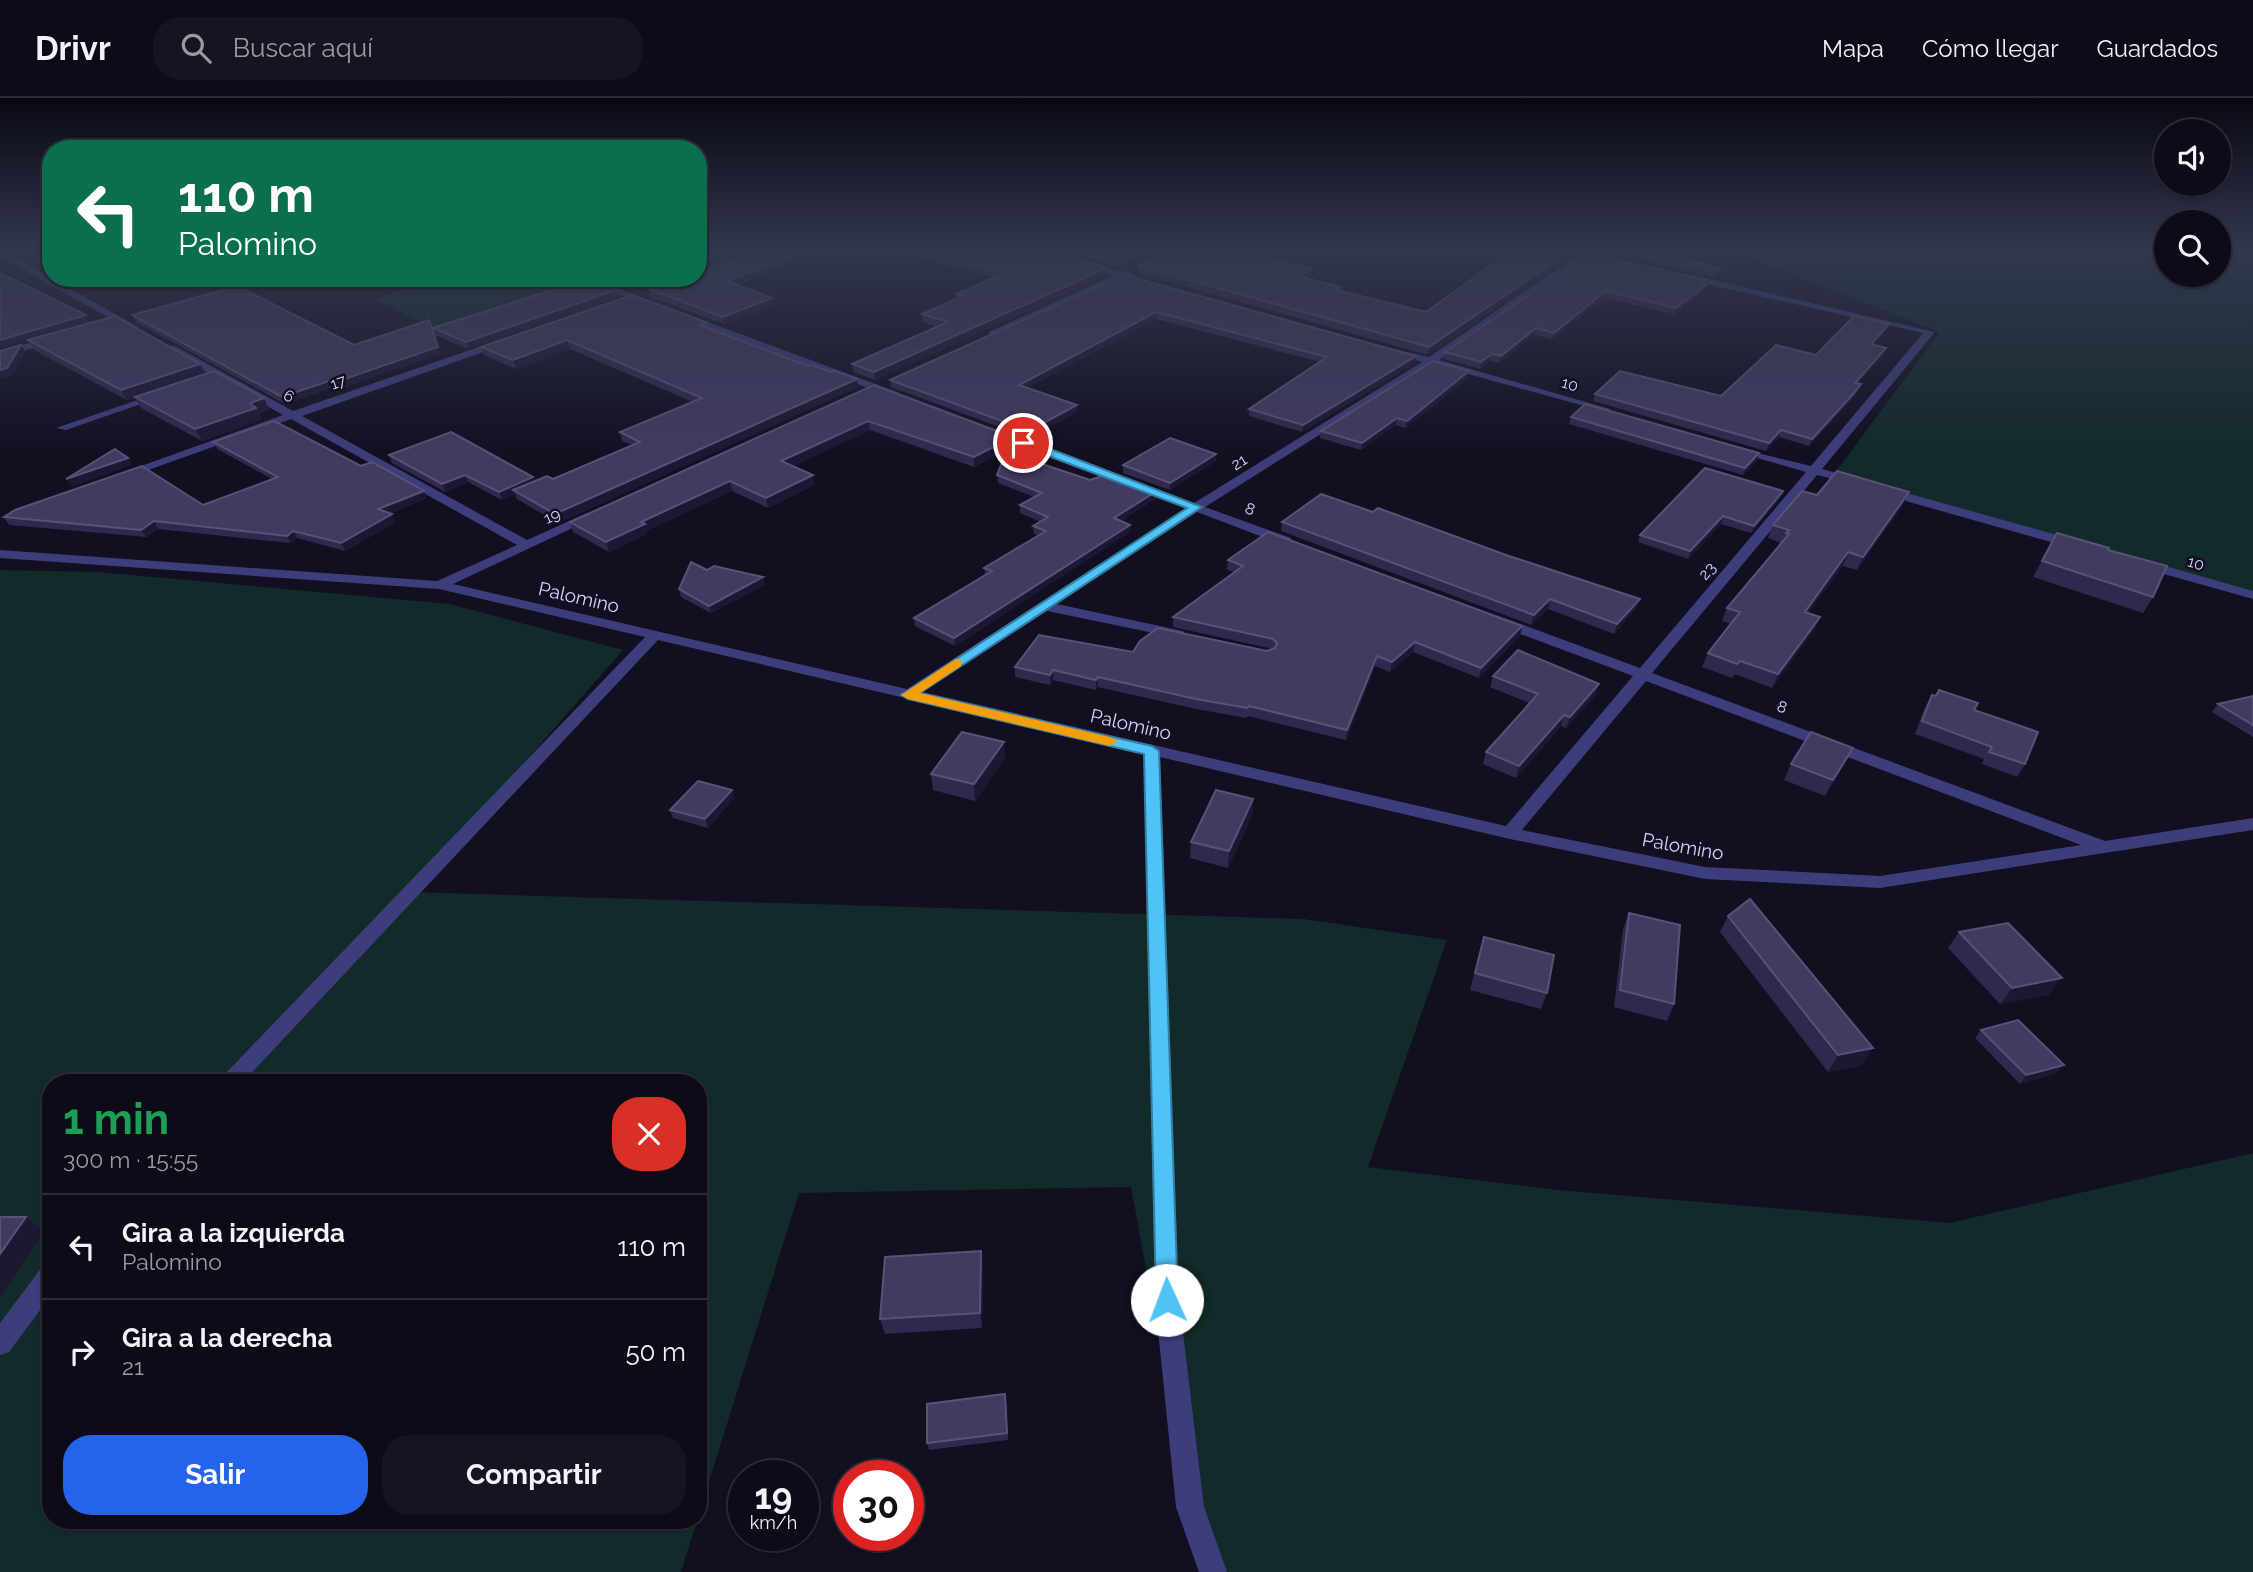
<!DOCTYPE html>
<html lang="es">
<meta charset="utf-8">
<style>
:root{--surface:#0d0b18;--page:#161421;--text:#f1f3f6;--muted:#9a9ba2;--line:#2d2b37;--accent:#2563eb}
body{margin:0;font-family:Raleway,sans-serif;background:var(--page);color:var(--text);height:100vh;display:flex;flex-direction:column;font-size:26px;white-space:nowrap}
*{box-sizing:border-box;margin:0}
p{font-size:23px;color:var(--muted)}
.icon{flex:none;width:38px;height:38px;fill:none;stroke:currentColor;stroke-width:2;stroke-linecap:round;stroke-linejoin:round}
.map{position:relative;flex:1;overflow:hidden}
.panel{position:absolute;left:42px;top:976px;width:665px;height:455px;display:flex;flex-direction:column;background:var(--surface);border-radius:28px;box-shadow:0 2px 5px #0004,0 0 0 2px var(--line)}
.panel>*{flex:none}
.hud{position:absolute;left:42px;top:42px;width:665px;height:147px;border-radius:28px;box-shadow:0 2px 5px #0004,0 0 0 2px var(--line);background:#0b6e4f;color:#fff;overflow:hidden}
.tools{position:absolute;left:2154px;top:21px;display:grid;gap:14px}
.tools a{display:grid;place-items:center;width:77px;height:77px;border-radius:50%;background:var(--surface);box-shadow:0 2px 5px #0004,0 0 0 2px var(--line);font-size:35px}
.speed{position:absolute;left:728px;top:1362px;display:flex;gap:14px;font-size:35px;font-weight:700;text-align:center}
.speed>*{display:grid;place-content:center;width:91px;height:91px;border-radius:50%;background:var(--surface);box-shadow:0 2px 5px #0004,0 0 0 2px var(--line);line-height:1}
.speed small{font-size:18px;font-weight:400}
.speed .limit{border:10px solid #d22;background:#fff;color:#111}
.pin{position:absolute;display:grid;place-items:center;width:60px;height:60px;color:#fff;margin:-30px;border:4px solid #fff;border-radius:50%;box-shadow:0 2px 7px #0007}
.me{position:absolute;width:77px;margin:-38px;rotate:358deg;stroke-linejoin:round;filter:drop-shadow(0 0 5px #0008)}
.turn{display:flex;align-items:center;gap:24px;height:147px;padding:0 21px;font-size:32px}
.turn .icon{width:91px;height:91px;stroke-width:2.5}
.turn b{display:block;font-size:49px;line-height:60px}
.round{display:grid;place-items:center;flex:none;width:74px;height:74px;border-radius:28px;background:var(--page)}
.summary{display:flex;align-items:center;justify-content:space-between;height:119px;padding:0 21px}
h1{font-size:42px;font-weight:700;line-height:52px;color:#1e9e55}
.primary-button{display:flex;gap:14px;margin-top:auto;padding:14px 21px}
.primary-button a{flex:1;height:80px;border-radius:28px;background:var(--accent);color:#fff;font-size:28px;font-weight:700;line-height:80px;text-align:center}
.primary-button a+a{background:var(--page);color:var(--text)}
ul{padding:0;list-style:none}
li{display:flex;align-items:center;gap:21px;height:105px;padding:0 21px;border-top:2px solid var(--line)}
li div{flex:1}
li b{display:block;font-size:26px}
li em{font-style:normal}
header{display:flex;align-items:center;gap:42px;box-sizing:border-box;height:98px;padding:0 35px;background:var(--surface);border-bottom:2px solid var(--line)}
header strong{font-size:33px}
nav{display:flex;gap:38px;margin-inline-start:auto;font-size:24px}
.search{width:490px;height:63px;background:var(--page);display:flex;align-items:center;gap:18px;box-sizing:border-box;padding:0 24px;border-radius:28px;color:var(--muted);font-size:26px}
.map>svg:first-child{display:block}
.green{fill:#122a29}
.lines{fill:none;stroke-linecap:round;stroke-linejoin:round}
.minor{fill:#3e3d7c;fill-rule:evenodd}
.wall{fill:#30294d}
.shaded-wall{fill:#1c1733}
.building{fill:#413b60;stroke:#595278;stroke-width:2}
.route{fill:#4fc3f7;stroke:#337fa1;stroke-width:2}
.slow{fill:#f59e0b}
.labels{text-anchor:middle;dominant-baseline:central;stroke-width:5;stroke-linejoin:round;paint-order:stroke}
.far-street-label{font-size:16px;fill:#d6d1fc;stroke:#110f20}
.street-label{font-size:19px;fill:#d6d1fc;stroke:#110f20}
</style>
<header>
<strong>Drivr</strong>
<div class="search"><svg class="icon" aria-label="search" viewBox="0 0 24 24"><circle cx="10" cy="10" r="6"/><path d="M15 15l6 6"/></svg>Buscar aquí</div>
<nav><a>Mapa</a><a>Cómo llegar</a><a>Guardados</a></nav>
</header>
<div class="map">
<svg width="2253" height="1474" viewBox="0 0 2253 1474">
<rect width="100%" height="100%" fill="#110f20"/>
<g class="green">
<path d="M1732,153H2166V177H2219V153H2253V496L1834,376L1940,234Z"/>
<path d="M440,180H550L565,187L433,230L375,201Z"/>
<path d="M0,472L98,474L450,506L623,552L411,794L1304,821L1447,842L1368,1069L1558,1092L1949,1125L2253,1055V1474H1202L1131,1089L799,1095L698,1419V985H51V1423H697L681,1474H0Z"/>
</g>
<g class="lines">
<g class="minor">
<path d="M0,153H3L140,230L131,232L0,159Z"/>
<path d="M1036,153H1051L1122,174L1130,173L1131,176L1149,183L1144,186L1124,180L997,238H989V234L1114,177Z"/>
<path d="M1569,153H1585L1615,162L1611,165L1587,159L1439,262L1610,311V315L1432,266L1205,409L1291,440V446H1281L1197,414L1057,506L1183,533L1185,536L1183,539L1178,540L1047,513L923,594L1506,728L1633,578L1494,526V520H1504L1640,570L1806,374L1733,353V349L1811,368L1923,235L1680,180V176L1683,175L1935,234L1822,371L1859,381V387L1817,377L1652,575L2105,743L2253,720V732L1880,790L1705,781L1510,741L1160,659L1179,1202L1204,1409L1227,1474H1199L1176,1409L1155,1202L1144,656L658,542L242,985H219L222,979L645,539L439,491L0,460V452L437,483L517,447L291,321L126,380L116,377L283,317L167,252V248H175L293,313L502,241L506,242V246L302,318L527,442L587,415L592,414L598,418L453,486L907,591L1186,410L987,335V331H995L1194,405L1422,264L1389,254V250L1429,259L1578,157ZM1646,583L2081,747L1880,778L1705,769L1522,732Z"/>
<path d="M260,180H275L220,198L212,196Z"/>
<path d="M579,180H592L655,205L647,207Z"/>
<path d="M686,216L897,294L898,296L889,298L683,221L681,219Z"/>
<path d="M52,239L56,240V244L0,259V253Z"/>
<path d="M155,296L164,298L66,332L56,330Z"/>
<path d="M1885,389L2082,444L2084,447L2082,450H2072L1881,396V390Z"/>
<path d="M2144,462L2253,493V501L2139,469V463Z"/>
<path d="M51,1166V1197L9,1254L0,1257V1225L42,1169Z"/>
</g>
</g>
<g class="wall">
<path d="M757,153H824L737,187L772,200L774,208L724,226L650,199L649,191L698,180Z"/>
<path d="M898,153H1051L1107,170L1108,177L875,282L853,274L852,266L938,229L923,224L922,216L958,200L957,196L994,180Z"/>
<path d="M1062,153H1160L1122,170Z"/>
<path d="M1170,153H1289L1274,161L1311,178L1307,181L1341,193L1426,214L1567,155L1566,162L1428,257L1139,175V168Z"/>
<path d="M1600,153H1665L1686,158L1685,162L1721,170L1719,176L1714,179Z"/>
<path d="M1590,156L1705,182L1704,186V193L1674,216L1604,200L1552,241L1534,237L1499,265L1490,263L1480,271L1444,261L1445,254Z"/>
<path d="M1124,177L1415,265L1302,334L1249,318V311L1320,264L1156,221L1027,290L1077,314L1029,340L891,289L890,282Z"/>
<path d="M601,180H675L638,192L627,191L602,182Z"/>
<path d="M616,192L618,199L468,251L435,237L433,230Z"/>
<path d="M132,217L354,247L440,256L336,292L332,290L285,306L136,224Z"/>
<path d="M707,230L808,268L857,281L858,289L558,425L517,401L515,396L502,402L468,384L445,394L392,365L389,357L534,383L553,381L632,347L622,343L620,334L693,304L570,251L516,271L484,257L481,249Z"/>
<path d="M1886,233L1873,247L1886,250L1884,256L1857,286L1858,293L1851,302L1809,348L1779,339L1766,353L1593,303L1595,296L1721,298L1816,257Z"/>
<path d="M28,242L205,276L269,312L259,315L262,322L202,343L141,310L135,300L127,302L34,252Z"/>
<path d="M1469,273L1468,280L1405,330L1396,327L1361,352L1320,340L1321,333Z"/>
<path d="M874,287L1014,348L974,369L870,332L793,368L814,387L768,410L732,393L646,433L647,436L609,454L573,434L570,424Z"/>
<path d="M1571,319L1759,355L1757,363L1743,377L1569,326Z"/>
<path d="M213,344L361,368L427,400L389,416L395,424L345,453L297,440L290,445L158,431L146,439L9,427L4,419L203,407L272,381L217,351Z"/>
<path d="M1216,363L1170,392L1123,375V367Z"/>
<path d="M997,377L1090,382L1155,401L1121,423L1130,427V434L955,548L915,528L914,520L985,477L984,470L1038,438L1034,436L1033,428L1041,424L1020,415V407L1034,399L998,385Z"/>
<path d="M1783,393L1780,401L1751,435L1721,426L1688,461L1638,444L1640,437Z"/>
<path d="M1817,397L1903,407L1857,472L1843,468L1808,515L1820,519L1814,532L1772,590L1735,576L1732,580L1702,569L1708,555L1731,526L1722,523L1727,510L1781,445L1768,440L1773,427Z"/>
<path d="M1282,424L1636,510L1614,536L1548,511L1531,527L1281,433Z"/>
<path d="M2057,435L2108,452L2153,499L2143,515L2033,479Z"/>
<path d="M1228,462L1522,528L1520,538L1479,580L1413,554L1390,574L1375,568L1346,642L1248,618L1246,620L1196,611L1098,589L1096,592L1053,582L1050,587L1015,579V569L1133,554L1267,553L1273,551L1173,529V519L1234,474L1227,472Z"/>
<path d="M707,472L763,479L765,487L711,515L681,499L679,491Z"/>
<path d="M1493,578L1596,597L1566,630L1561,628L1516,680L1483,666L1486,654L1529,605L1490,589Z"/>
<path d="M1932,597L1974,612L2025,666L2017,679L1982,666L1984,661L1915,636L1925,609Z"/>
<path d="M2253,598V639L2212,614L2218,606Z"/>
<path d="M1853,650L1844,666L1825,698L1784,682L1791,666Z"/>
<path d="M1005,660L975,703L933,692L931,676Z"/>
<path d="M734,700L708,730L673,720L670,712Z"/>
<path d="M1253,701L1252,718L1228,770L1190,760L1191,744Z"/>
<path d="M1629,815L1674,906L1667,923L1614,909L1623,831Z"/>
<path d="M1728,818L1862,967L1828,974L1720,834Z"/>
<path d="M1959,834L2049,897L2000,906L1948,850Z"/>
<path d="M1484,839L1547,895L1541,911L1470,892Z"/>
<path d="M1981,932L2057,975L2020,986L1975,940Z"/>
<path d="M981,1153L983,1169L982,1230L885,1236L880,1221Z"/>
<path d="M1006,1303L1008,1342L929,1352L927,1345Z"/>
</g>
<g class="shaded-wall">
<path d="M728,153H749L698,172V164Z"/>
<path d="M804,153H824L728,190L727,183Z"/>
<path d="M1144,153H1160L1122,170V163Z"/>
<path d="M1276,153H1289L1265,167V159Z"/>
<path d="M1567,155L1566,162L1428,257L1429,249Z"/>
<path d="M1107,170L1108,177L875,282L874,274Z"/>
<path d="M1721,170L1719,176L1714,179L1716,173Z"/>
<path d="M1312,171L1311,178L1298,186V178Z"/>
<path d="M651,180H675L638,192L637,185Z"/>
<path d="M1706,187L1704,193L1674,216L1676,210Z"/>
<path d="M616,192L618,199L468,251L466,244Z"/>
<path d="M1606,193L1604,200L1552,241L1554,235Z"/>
<path d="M772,200L774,208L724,226L723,219Z"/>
<path d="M1156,214V221L1020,294L1019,287Z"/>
<path d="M86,217L90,224L0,250V242Z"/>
<path d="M429,222L440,256L336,292L333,285Z"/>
<path d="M1889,226L1886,233L1868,253L1871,246Z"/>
<path d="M1536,230L1534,237L1499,265L1501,258Z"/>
<path d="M567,242L570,251L516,271L513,262Z"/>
<path d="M21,247L26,254L12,278L0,281V272Z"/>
<path d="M1886,250L1884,256L1852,292L1855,285Z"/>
<path d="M1492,256L1490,263L1480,271L1481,264Z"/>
<path d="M1416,258L1415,265L1302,334L1303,327Z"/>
<path d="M200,266L206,276L127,302L121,292Z"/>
<path d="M1469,273L1468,280L1405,330L1407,323Z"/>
<path d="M857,281L858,289L558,425L555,416Z"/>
<path d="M329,283L332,290L285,306L282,299Z"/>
<path d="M1861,286L1858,293L1851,302L1809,348L1812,341Z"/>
<path d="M264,300L269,312L259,315L262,322L202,343L195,331L250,305Z"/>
<path d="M1077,307V314L1029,340V333Z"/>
<path d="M1397,320L1396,327L1361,352L1362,345Z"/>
<path d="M868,323L870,332L783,373L781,363Z"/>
<path d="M1781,332L1779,339L1766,353L1769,345Z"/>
<path d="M1013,339L1014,348L974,369V359Z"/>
<path d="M1759,355L1757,363L1743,377L1745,370Z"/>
<path d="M1216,356V363L1170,392V385Z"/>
<path d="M128,360L132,367L71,389L66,381Z"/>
<path d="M465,377L468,384L445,394L442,386Z"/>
<path d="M813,377L814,387L768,410L766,400Z"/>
<path d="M533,379L535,387L513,392L515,396L502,402L499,394Z"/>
<path d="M730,383L732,393L646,433L647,436L609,454L606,444L641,424Z"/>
<path d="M424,393L427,400L381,419L378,411Z"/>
<path d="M1783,393L1780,401L1751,435L1754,428Z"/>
<path d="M1155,394V401L1114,427V420Z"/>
<path d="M1909,394L1903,407L1857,472L1863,459Z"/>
<path d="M392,416L395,424L345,453L341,445Z"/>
<path d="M1723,418L1721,426L1688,461L1690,453Z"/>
<path d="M154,423L158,431L146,439L141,432Z"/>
<path d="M1130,427V434L955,548L954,540Z"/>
<path d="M293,433L297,440L290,445L287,438Z"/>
<path d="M1848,454L1843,468L1799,527L1805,514Z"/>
<path d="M763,479L765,487L711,515L709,508Z"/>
<path d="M1550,501L1548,511L1531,527L1534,517Z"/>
<path d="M1640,501L1636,510L1614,536L1617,526Z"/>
<path d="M1820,519L1814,532L1772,590L1778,576Z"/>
<path d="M1522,528L1520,538L1479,580L1481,570Z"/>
<path d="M1415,544L1413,554L1390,574L1392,564Z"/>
<path d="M1377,558L1375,568L1346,642L1347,632Z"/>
<path d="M1053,572V582L1050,587V577Z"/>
<path d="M1098,579V589L1096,592V582Z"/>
<path d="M1599,586L1596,597L1566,630L1570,619Z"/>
<path d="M1564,617L1561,628L1516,680L1519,668Z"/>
<path d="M1004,644L1005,660L975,703L974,686Z"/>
<path d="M1853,650L1844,666L1825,698L1833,682Z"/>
<path d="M732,692L734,700L708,730L705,721Z"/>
<path d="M1253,701L1252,718L1228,770L1229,753Z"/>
<path d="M2062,880L2049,897L2000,906L2012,890Z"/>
<path d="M1873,950L1862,967L1828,974L1838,957Z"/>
<path d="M2064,967L2057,975L2020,986L2026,977Z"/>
<path d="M26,1119L44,1134L0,1198V1156Z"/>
<path d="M981,1153L983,1169L982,1230L980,1215Z"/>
</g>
<g class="building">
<path d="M698,153H728L698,164Z"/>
<path d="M757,153H804L727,183L772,200L723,219L649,191L678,180H698V175Z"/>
<path d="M923,153H1051L1107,170L874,274L852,266L948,224L922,216L963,198L957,196L1004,175Z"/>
<path d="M1087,153H1144L1122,163Z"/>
<path d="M1170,153H1276L1265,159L1312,171L1298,178L1341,189L1336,192L1426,214L1511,153H1559L1567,155L1429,249L1139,168Z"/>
<path d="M1627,153H1665L1686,158L1682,161L1721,170L1716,173Z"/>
<path d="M1590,156L1705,182L1700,185L1706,187L1676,210L1606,193L1554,235L1536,230L1501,258L1492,256L1481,264L1445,254Z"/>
<path d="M0,175L86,217L0,242Z"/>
<path d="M1124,177L1416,258L1303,327L1249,311L1327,259L1156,214L1019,287L1077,307L1029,333L890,282Z"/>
<path d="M614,180H651L637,185L625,184Z"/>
<path d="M587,181L616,192L466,244L433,230Z"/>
<path d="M237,188L354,247L429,222L438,249L333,285L329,283L282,299L132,217Z"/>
<path d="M632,197L706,224L699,227L808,268L812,267L831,274L835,273L857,281L555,416L513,392L547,378L553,381L640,344L620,334L702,300L567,242L513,262L481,249Z"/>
<path d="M115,218L200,266L121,292L28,242Z"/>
<path d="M1854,218L1889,226L1871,246L1886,250L1855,285L1861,286L1854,295L1812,341L1781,332L1769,345L1595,296L1620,273L1721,298L1776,247L1816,257Z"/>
<path d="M21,247L7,270L0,272V253Z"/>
<path d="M1433,263L1469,273L1407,323L1397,320L1362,345L1321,333Z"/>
<path d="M214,273L264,300L250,305L256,310L195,331L135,299Z"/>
<path d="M874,287L1013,339L974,359L868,323L781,363L813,377L766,400L730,383L641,424L645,426L606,444L570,424Z"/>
<path d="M1585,306L1759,355L1745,370L1571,319Z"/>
<path d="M274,323L361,368L372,364L424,393L378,411L392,416L341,445L293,433L287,438L154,423L141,432L4,419L15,412L142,368L203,407L278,379L213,344Z"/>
<path d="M451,334L533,379L499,394L465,377L442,386L389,357Z"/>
<path d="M1170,340L1216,356L1170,385L1123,367Z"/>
<path d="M115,351L128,360L66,381Z"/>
<path d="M1006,354L1090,382L1108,376L1155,394L1114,420L1130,427L954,540L914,520L992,473L984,470L1046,433L1033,428L1048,419L1020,407L1042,395L997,377Z"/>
<path d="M1705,370L1783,393L1754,428L1723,418L1690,453L1640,437Z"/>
<path d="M1837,373L1909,394L1863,459L1848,454L1805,514L1820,519L1778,576L1740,563L1737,566L1708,555L1740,514L1727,510L1789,436L1786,435L1789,432L1773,427L1802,393L1817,397Z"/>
<path d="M1321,396L1373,414L1378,410L1506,457L1640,501L1617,526L1550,501L1534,517L1282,424Z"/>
<path d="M1268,434L1522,528L1481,570L1415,544L1392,564L1377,558L1347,632L1249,608L1247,610L1196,601L1098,579L1096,582L1053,572L1050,577L1015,569L1039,537L1133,554L1140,543L1158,530L1267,553L1275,550L1277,545L1273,541L1173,519L1243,468L1228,462Z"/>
<path d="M2057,435L2109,450L2108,452L2167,468L2153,499L2042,463Z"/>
<path d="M691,464L707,472L714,468L763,479L709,508L679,491Z"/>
<path d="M1518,552L1599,586L1570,619L1564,617L1519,668L1486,654L1538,596L1493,578Z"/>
<path d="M1939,592L1978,605L1974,612L2038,634L2025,666L1989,654L1992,649L1922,623L1932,597L1936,598Z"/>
<path d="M2253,598V627L2218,606Z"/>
<path d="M962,634L1004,644L974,686L931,676Z"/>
<path d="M1811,634L1853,650L1833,682L1791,666Z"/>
<path d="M698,683L732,692L705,721L670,712Z"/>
<path d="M1216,692L1253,701L1229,753L1191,744Z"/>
<path d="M1750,801L1873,950L1838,957L1728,818Z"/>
<path d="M1629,815L1680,827L1674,906L1620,892Z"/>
<path d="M2008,825L2062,880L2012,890L1959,834Z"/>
<path d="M1484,839L1554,857L1547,895L1475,875Z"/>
<path d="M2018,922L2064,967L2026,977L1981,932Z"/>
<path d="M0,1119H26L0,1156Z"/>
<path d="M981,1153L980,1215L880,1221L885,1159Z"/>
<path d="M1005,1296L1007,1335L927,1345V1306Z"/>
</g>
<linearGradient id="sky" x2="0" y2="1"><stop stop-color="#090812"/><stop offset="0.42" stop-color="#32374e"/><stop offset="1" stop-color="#32374e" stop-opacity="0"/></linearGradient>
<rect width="2253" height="360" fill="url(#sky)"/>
<path class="route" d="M1019,342H1027L1202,409L920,595L1152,648L1159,653L1178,1202L1175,1209L1167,1212L1159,1209L1156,1202L1144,656L908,601L901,597L1187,410L1019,347Z"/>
<path class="slow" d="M956,561L961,562V568L920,595L1110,639L1118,643L1110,648L908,601L901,597Z"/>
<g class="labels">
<g class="far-street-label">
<text transform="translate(338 284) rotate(-19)">17</text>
<text transform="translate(1570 286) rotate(16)">10</text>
<text transform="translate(289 298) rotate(29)">6</text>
<text transform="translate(1239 364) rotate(-32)">21</text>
<text transform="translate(1250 411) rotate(20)">8</text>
<text transform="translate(552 418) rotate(-24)">19</text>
<text transform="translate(2196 465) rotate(16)">10</text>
<text transform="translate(1707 473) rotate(-50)">23</text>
<text transform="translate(1782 609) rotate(20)">8</text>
</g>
<g class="street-label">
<text transform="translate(579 499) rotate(13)">Palomino</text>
<text transform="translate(1131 626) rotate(13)">Palomino</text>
<text transform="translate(1683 748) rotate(10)">Palomino</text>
</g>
</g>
</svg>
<div class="tools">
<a><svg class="icon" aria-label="sound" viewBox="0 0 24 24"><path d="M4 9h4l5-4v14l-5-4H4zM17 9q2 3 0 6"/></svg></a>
<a><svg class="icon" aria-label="search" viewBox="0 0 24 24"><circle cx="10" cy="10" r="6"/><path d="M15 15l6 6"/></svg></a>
</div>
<div class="speed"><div>19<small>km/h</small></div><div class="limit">30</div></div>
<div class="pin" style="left:1023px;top:345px;background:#d93025"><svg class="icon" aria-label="arrive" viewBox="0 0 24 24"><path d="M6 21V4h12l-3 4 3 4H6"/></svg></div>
<svg class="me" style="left:1167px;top:1202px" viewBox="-20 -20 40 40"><circle r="19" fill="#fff"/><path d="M0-13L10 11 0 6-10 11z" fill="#4fc3f7"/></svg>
<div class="hud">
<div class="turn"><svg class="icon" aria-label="left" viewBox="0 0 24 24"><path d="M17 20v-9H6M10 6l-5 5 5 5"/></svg><div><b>110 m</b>Palomino</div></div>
</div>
<section class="panel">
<div class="summary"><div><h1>1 min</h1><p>300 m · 15:55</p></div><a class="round" style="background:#d93025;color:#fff"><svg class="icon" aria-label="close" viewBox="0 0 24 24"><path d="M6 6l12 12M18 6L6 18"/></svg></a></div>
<ul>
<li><svg class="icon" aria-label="left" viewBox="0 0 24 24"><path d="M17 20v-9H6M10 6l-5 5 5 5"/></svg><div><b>Gira a la izquierda</b><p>Palomino</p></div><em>110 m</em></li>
<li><svg class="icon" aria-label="right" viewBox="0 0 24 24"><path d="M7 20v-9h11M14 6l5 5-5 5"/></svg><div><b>Gira a la derecha</b><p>21</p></div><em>50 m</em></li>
</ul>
<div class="primary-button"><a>Salir</a><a>Compartir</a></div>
</section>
</div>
